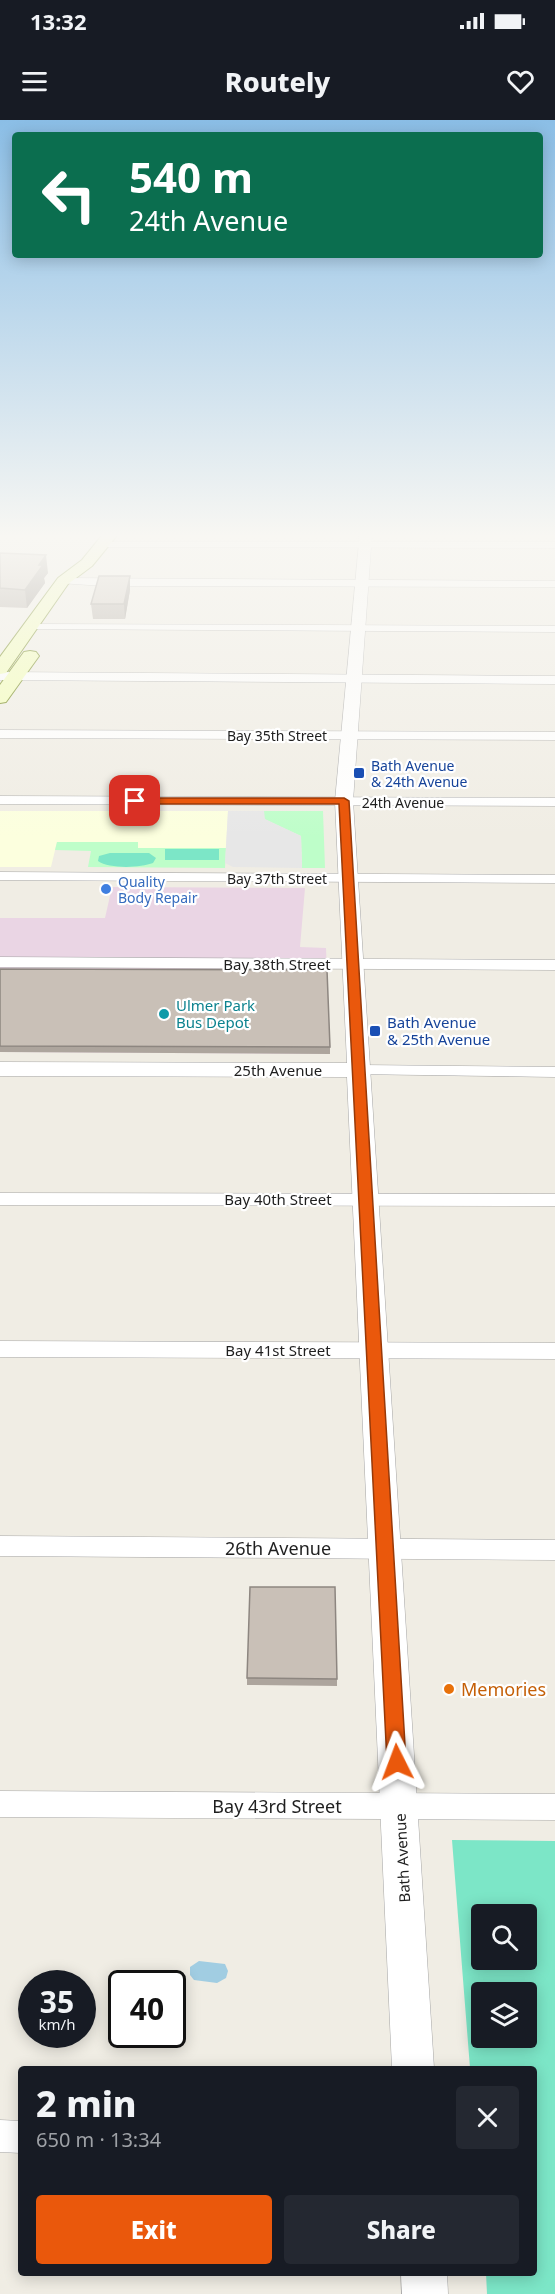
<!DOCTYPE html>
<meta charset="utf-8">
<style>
:root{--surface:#171b24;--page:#242831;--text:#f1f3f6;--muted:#9ea1a6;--accent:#ea580c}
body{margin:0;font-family:"Noto Sans",sans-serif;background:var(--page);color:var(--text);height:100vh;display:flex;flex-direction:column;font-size:22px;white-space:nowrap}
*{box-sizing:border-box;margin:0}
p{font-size:20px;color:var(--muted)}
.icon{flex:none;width:33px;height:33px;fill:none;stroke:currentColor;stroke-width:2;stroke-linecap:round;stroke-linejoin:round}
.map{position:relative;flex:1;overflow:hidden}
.side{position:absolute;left:18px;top:1946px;width:519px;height:210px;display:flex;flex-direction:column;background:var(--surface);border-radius:6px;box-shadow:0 3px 15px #0003}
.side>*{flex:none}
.guide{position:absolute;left:12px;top:12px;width:531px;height:126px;border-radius:6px;box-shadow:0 3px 15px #0003;background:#0b6e4f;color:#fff;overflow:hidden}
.tools{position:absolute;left:471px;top:1784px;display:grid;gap:12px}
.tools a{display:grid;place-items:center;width:66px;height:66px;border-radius:6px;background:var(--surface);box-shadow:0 3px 15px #0003;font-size:30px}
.speed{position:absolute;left:18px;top:1850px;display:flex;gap:12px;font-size:30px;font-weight:700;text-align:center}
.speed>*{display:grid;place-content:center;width:78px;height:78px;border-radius:50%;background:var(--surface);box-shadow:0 3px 15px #0003;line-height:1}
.speed small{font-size:15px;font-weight:400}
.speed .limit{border:3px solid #111;border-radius:9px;background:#fff;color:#111}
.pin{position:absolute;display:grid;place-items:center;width:51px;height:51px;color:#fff;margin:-26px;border-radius:12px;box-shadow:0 3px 9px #0006}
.me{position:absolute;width:66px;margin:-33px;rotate:357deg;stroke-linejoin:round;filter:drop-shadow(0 0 4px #0008)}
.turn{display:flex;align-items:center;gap:21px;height:126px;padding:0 18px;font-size:27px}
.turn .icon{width:78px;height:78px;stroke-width:2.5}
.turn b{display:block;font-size:42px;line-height:51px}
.round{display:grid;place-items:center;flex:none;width:63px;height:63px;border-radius:6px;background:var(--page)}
.overview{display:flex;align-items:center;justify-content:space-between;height:102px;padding:0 18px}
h1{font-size:36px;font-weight:800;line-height:45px}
.action{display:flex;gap:12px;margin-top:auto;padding:12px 18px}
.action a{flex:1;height:69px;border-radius:6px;background:var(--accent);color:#fff;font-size:24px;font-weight:800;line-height:69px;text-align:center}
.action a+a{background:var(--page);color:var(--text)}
.status{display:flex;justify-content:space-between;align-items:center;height:42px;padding:0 30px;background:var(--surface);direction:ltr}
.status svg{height:16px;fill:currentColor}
header{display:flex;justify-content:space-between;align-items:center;height:78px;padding:0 18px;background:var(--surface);font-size:27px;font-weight:800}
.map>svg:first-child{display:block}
.industrial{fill:#ead5e4}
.education{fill:#fcffde}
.park{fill:#befec9}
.pitch{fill:#7ce6c7;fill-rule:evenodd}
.parking{fill:#e7e7e7}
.water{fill:#a1cde2}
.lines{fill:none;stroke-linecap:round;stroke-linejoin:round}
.minor-casing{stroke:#a6a6a6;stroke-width:1}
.tertiary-casing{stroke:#a6a6a6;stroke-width:1}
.secondary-casing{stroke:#637b00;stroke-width:2}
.minor{fill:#fff;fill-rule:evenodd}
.tertiary{fill:#fff;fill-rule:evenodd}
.secondary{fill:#f4ffb4;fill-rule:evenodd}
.wall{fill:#ada59d}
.shaded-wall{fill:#8d8680}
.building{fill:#c9c0b7;stroke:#8d8680;stroke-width:1.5}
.route{fill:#ea580c;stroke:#983908;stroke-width:1.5}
.transit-dot{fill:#1a4fb4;stroke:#fff;stroke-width:2}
.shop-dot{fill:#3f7fe0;stroke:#fff;stroke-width:2}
.culture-dot{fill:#0f9aa8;stroke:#fff;stroke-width:2}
.food-dot{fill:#e8710a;stroke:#fff;stroke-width:2}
.labels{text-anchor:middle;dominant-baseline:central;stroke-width:4.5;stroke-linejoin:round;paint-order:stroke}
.far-street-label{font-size:14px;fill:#1f1f1f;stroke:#fff}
.far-transit-label{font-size:14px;fill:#164399;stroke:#fff;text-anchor:start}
.far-shop-label{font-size:14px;fill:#366cbe;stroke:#fff;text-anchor:start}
.street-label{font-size:15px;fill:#1f1f1f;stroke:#fff}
.culture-label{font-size:15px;fill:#0d838f;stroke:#fff;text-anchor:start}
.transit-label{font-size:15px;fill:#164399;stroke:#fff;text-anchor:start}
.near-street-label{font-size:18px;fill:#1f1f1f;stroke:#fff}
.near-food-label{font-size:18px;fill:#c56008;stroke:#fff;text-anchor:start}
</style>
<div class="status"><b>13:32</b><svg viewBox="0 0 49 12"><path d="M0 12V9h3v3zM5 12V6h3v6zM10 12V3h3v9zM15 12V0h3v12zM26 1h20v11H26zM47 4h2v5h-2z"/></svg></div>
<header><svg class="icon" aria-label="menu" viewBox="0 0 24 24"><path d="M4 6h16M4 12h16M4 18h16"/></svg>Routely<svg class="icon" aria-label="heart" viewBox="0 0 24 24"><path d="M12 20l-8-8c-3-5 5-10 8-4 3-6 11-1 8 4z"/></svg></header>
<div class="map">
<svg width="555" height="2174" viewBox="0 0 555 2174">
<rect width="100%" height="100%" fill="#f0ede4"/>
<path class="industrial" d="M112,767L305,768L300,827L326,828L330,934L0,932V798H105Z"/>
<path class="education" d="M0,691H228L226,728H138V722H57L51,747H0Z"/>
<g class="park">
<path d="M264,691H323L325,748H302L301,716L264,699Z"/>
<path d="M57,722H138V728H226L225,748L88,747L91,731L55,730Z"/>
</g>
<g class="pitch">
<rect x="165" y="729" width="54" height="11"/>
<path d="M110,733H149L156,738L153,743C140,748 109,749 98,741L99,736Z"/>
<path d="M452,1720L555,1721V2174H487L486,2153L534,2152V1948H470ZM482,1794H526V1839H482ZM482,1872H526V1917H482Z"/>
</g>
<path class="parking" d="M228,691H264L265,699L301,716L302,748L233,747L225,743Z"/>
<path class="water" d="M199,1841L225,1844L228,1851L226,1858L217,1863L194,1860L190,1855V1847Z"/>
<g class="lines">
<g class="minor-casing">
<g id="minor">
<path d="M100,422H555V428L104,427L100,426Z"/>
<path d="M63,458L555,461V467L104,466L59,463V459Z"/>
<path d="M31,504L555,506V512L27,509V505Z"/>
<path d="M0,552L555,556V564L0,560Z"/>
<path d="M0,610L555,612V620L0,618Z"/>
<path d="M0,676L555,678V686L0,684Z"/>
<path d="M0,752L555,755V763L0,760Z"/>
<path d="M0,837L555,840V850L0,847Z"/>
<path d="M359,945L555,947V957L353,954L350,950L353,946Z"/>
<path d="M0,1073L555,1074V1086L0,1085Z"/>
<path d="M0,1221L555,1223V1239L0,1237Z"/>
<path d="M0,1416L555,1420V1440L0,1436Z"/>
<path d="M0,1671L555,1674V1700L0,1697Z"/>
<path d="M0,2000L21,2001V2033L0,2032Z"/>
</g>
</g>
<g class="tertiary-casing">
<g id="tertiary">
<path d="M360,413H372L353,681L434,1948H392L347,957L0,956V942L347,943L335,681Z"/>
<path d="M401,2152H447L448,2174H402Z"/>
</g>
</g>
<g class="secondary-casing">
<g id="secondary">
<path d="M104,413H119L92,446L68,464L6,553L0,554V537L58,458L82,440Z"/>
<path d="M30,531L36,532L39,536L6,582L0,583V565L24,532Z"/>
</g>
</g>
<use href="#minor" class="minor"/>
<use href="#tertiary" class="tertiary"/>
<use href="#secondary" class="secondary"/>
</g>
<g class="wall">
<path d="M0,433L48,453L44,458L45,463L27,488L0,487Z"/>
<path d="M130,470L125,499H93L91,484Z"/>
<path d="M0,849L330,927V934L0,932Z"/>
<path d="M247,1558L337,1559V1566L247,1565Z"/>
</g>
<g class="shaded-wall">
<path d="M46,435L48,453L44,458L45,463L27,488L25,470L39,445Z"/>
<path d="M130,456V470L125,499L124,484Z"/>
</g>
<g class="building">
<path d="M0,433L46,435L39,445H43L25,470L0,468Z"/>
<path d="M99,456H130L124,484H91Z"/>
<path d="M0,849L327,850L330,927L0,926Z"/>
<path d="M250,1467H335L337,1559L247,1558Z"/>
</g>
<linearGradient id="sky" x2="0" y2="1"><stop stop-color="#8bbee6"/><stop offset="0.58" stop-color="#f8f7f3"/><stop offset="1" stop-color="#f8f7f3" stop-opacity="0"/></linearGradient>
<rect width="555" height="717" fill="url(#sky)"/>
<path class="route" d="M344,678L349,681L406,1642L404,1648L397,1651L390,1648L387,1642L339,684H135L131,681L135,678Z"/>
<g class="transit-dot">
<rect x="353" y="647" width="12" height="12" rx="3"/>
<rect x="369" y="905" width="12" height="12" rx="3"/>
</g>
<circle class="shop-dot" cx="106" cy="769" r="6"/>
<circle class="culture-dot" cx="164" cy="894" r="6"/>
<circle class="food-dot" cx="449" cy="1569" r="6"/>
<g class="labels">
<g class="far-street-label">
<text x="277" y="615">Bay 35th Street</text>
<text x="403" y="682">24th Avenue</text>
<text x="277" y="758">Bay 37th Street</text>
</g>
<g class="far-transit-label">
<text x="371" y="645">Bath Avenue<tspan x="371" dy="16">&amp; 24th Avenue</tspan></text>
</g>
<g class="far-shop-label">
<text x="118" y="761">Quality<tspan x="118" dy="16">Body Repair</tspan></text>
</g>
<g class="street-label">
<text x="277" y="844">Bay 38th Street</text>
<text x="278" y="950">25th Avenue</text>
<text x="278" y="1079">Bay 40th Street</text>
<text x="278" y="1230">Bay 41st Street</text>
<text transform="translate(402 1738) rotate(-93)">Bath Avenue</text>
</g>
<g class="culture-label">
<text x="176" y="885">Ulmer Park<tspan x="176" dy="17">Bus Depot</tspan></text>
</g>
<g class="transit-label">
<text x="387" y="902">Bath Avenue<tspan x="387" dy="17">&amp; 25th Avenue</tspan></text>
</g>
<g class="near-street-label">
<text x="278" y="1428">26th Avenue</text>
<text x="277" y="1686">Bay 43rd Street</text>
</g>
<g class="near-food-label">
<text x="461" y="1569">Memories</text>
</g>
</g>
</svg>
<div class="tools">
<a><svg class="icon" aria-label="search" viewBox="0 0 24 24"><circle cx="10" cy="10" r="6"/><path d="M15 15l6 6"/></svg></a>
<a><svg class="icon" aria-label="layers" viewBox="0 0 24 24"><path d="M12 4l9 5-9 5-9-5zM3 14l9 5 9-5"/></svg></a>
</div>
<div class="speed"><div>35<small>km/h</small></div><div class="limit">40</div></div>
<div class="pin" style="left:135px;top:681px;background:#d93025"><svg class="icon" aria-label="arrive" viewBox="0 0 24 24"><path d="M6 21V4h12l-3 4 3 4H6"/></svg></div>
<svg class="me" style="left:397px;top:1642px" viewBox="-20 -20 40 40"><path d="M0-17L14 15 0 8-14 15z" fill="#ea580c" stroke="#fff" stroke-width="4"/></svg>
<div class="guide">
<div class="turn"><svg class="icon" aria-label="left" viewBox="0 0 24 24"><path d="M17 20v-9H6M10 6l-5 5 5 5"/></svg><div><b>540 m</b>24th Avenue</div></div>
</div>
<section class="side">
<div class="overview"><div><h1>2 min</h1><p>650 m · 13:34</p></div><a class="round"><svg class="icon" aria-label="close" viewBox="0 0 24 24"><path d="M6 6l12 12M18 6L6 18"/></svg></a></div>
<div class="action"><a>Exit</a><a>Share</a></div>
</section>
</div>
